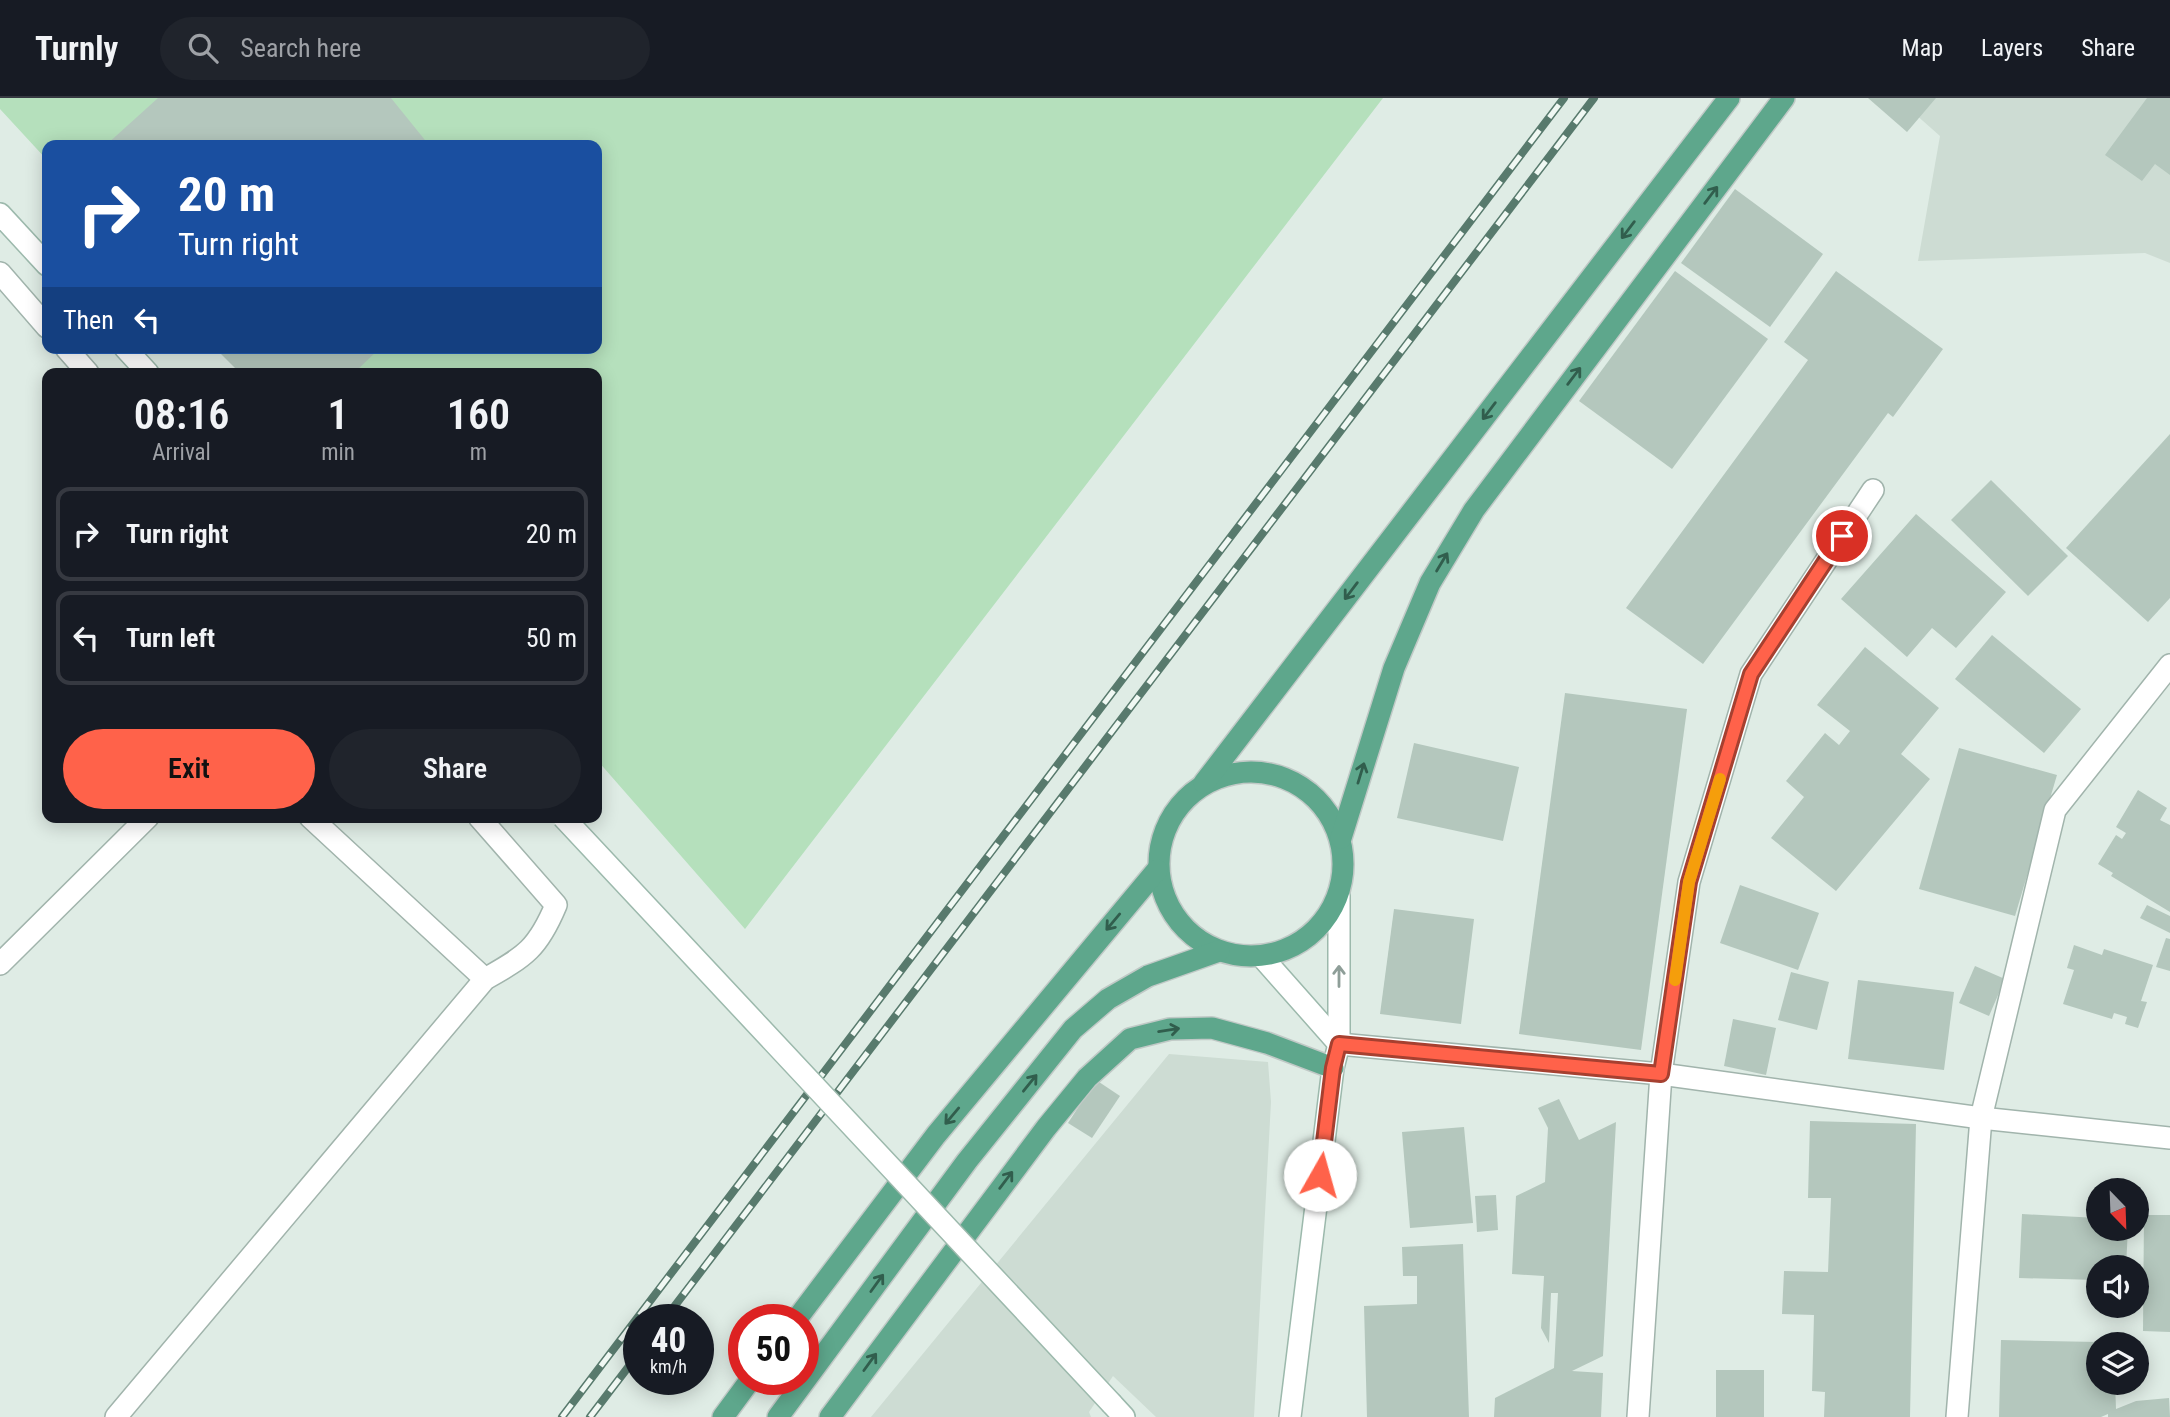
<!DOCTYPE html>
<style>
:root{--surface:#171b24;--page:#20242c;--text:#f1f3f6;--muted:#9ea1a6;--line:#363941;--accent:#ff624a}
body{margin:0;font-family:"Roboto Condensed",sans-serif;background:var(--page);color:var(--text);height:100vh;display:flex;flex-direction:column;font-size:26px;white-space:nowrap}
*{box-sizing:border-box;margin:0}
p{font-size:23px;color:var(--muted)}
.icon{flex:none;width:38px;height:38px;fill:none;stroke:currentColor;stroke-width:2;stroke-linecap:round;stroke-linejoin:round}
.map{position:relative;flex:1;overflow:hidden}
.side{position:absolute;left:42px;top:270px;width:560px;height:455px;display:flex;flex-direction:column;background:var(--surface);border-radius:14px;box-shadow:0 4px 18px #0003}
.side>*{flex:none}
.hud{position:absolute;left:42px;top:42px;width:560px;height:214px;border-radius:14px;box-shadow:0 4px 18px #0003;background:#1a4fa0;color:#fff;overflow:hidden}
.needle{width:46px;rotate:157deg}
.buttons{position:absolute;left:2086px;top:1080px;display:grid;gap:14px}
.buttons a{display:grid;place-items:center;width:63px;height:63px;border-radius:50%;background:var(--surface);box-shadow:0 4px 18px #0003;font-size:35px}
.speed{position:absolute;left:623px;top:1206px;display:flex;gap:14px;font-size:35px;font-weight:700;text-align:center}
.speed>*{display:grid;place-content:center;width:91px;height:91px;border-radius:50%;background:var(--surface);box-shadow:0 4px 18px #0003;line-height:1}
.speed small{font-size:18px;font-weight:400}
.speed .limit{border:10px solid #d22;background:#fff;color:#111}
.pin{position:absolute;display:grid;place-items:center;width:60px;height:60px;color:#fff;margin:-30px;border:4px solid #fff;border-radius:50%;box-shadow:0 2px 7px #0007}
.me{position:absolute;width:77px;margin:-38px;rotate:7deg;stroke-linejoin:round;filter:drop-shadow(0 0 5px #0008)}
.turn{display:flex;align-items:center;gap:24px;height:147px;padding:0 21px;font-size:32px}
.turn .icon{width:91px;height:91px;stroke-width:2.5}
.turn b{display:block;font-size:49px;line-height:60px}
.then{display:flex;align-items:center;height:66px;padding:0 21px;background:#0003;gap:14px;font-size:26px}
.eta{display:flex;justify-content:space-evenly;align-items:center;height:119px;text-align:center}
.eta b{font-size:42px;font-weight:600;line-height:49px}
.cta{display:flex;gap:14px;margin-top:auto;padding:14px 21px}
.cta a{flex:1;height:80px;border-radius:42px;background:var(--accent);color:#111;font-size:28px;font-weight:600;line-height:80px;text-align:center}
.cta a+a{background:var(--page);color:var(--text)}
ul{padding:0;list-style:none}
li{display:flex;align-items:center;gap:21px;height:94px;margin:0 14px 10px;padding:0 7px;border:4px solid var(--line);border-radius:14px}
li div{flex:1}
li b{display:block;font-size:26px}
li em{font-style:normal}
header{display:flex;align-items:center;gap:42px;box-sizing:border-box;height:98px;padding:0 35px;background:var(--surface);border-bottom:2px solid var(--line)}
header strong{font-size:33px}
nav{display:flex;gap:38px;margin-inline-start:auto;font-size:24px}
.search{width:490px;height:63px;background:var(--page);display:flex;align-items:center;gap:18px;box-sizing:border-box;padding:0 24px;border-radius:38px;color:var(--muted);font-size:26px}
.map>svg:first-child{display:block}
.built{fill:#cddcd3}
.green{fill:#b5e0bc}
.building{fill:#b4c7bd}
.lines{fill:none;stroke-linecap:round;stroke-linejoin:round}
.lane-casing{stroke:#a1b4ac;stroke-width:24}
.street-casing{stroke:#a1b4ac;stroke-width:24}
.secondary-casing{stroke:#9cb9ac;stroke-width:24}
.primary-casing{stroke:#c0c9c6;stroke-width:24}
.lane{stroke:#fff;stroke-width:21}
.street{stroke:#fff;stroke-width:21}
.secondary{stroke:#fff;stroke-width:21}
.primary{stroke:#5ea78c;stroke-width:21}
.rail-casing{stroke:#587a6d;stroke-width:8}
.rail{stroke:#f0f8f3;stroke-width:5;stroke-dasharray:16;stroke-linecap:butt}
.secondary-bridge-casing{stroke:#9cb9ac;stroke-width:24;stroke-linecap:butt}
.secondary-bridge{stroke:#fff;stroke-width:21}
.oneway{stroke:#315e4d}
.oneway2{stroke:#8e9e98}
.route-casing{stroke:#a64030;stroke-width:18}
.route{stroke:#ff624a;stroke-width:12}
.slow{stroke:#f59e0b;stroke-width:12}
</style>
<header>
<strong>Turnly</strong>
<div class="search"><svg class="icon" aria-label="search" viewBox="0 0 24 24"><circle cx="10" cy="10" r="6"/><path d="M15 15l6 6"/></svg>Search here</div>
<nav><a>Map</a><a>Layers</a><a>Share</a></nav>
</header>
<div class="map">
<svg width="2170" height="1319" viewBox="0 0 2170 1319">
<rect width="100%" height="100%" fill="#dfece5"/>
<g class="built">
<path d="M1897,0H2170V165L2145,155L1918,163L1940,38Z"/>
<path d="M1169,956L1268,964L1271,1004L1254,1319H1156L1113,1278L1089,1314L1091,1319H871Z"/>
</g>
<path class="green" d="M0,0H1383L745,831L597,662V275H242L220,250H597V47H47V62L0,11Z"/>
<g class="building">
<path d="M158,0H391L429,47H106Z"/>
<path d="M1868,0H1936L1907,34Z"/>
<path d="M2147,0H2170V77L2155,66L2142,83L2105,57Z"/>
<path d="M1735,91L1823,156L1770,229L1681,165Z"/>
<path d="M1675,173L1768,241L1672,371L1579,303Z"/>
<path d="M1836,173L1943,251L1893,319L1888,315L1703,566L1626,510L1808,262L1784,244Z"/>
<path d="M215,250H380L354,275H240Z"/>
<path d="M2170,336V500L2148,524L2066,450Z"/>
<path d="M1991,382L2068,458L2028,498L1951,422Z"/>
<path d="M1916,416L2006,494L1956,550L1932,530L1907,559L1841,501Z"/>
<path d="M1992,537L2081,611L2044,655L1955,581Z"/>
<path d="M1865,549L1939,610L1901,656L1930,681L1836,793L1771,740L1804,699L1786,683L1825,635L1839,647L1850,633L1817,607Z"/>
<path d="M1565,595L1687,611L1641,952L1519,936Z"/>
<path d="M1414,645L1519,669L1503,743L1397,720Z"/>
<path d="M1959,650L2057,677L2015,818L1919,791Z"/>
<path d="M2138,692L2167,710L2160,722L2170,727V814L2111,778L2113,775L2098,766L2116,737L2122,741L2126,735L2116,729Z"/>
<path d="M1740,787L1819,815L1798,872L1720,845Z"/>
<path d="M2147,807L2170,818V835L2140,820Z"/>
<path d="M1394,811L1474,821L1461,926L1380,916Z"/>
<path d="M2166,840L2170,841V873L2156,869Z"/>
<path d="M2074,847L2102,857L2104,851L2153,867L2141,903L2147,904L2138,930L2125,926L2127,919L2114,915L2112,921L2063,906L2074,872L2067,870Z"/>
<path d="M1975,868L2005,881L1989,918L1959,905Z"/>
<path d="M1791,874L1829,884L1817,932L1778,922Z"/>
<path d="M1858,882L1954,894L1944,972L1848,961Z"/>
<path d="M1733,921L1776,930L1766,977L1724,968Z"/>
<path d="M1096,982L1120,998L1092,1040L1068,1025Z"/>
<path d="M1559,1001L1579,1042L1616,1024L1603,1258L1572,1273L1603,1275L1601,1319H1494L1495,1300L1554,1270L1558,1195H1551L1549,1245L1541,1230L1544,1178L1512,1176L1516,1098L1545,1084L1548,1030L1538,1010Z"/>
<path d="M1810,1023L1916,1026L1910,1319H1824L1825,1294L1812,1293L1814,1217L1782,1216L1784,1173L1828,1174L1831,1100H1808Z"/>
<path d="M1464,1029L1473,1125L1410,1130L1402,1034Z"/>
<path d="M1496,1097L1498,1132L1477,1134L1475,1098Z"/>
<path d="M2022,1116L2098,1120V1130H2128L2126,1169H2098V1182L2019,1180Z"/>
<path d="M2144,1117H2170V1234L2143,1233Z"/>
<path d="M1463,1146L1469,1319H1367L1364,1208L1417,1206V1178H1403L1402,1149Z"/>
<path d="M2001,1242L2098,1244V1284H2115L2116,1311L2136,1303L2169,1300L2170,1319H2108V1316L2101,1319H1999Z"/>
<rect x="1716" y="1272" width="48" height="47"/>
</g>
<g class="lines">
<g class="lane-casing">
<g id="lane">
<path d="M0,175L47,229"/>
<path d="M66,250L88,275"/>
<path d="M310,719L485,881"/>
<path d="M0,866L148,719"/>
<path d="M116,1319L485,881C526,858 538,850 556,807L479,719"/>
</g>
</g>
<g class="street-casing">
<g id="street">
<path d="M1339,946L1661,976L1981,1020L2170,1040"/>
<path d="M1638,1319L1661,976L1689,784L1751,576L1873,392"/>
<path d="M1957,1319L1981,1020L2055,712L2170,567"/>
</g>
</g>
<g class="secondary-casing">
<g id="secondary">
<path d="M0,116L47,167"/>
<path d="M125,250L148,275"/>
<path d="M1262,859L1339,946"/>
<path d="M1112,1306L1124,1319"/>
<path d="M1290,1319L1333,970L1339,946V798"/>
</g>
</g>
<g class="primary-casing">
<g id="primary">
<circle cx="1251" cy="766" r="92"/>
<path d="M1204,685L1729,0"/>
<path d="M1341,740L1394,570L1430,485L1474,412L1784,0"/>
<path d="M796,1222L936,1037L1157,772"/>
<path d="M723,1319L751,1281"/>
<path d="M778,1319L967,1063L1073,931L1108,901L1148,878L1219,853"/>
<path d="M830,1319L1046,1030L1087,980L1130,941L1170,931L1212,930L1267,945L1333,970"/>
</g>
</g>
<use href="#lane" class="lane"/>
<use href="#street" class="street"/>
<use href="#secondary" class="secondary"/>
<use href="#primary" class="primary"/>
<g class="rail-casing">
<g id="rail">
<path d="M664,1222L1594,0"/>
<path d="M562,1319L1564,0"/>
<path d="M590,1319L639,1255"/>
</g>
</g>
<use href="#rail" class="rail"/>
<g class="secondary-bridge-casing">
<path id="secondary-bridge" d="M563,719L1112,1306"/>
</g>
<use href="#secondary-bridge" class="secondary-bridge"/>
</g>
<defs><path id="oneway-shaft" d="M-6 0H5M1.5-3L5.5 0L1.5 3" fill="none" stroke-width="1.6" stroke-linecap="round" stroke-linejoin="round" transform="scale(1.75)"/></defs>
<g class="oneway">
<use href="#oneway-shaft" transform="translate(1711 97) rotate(-53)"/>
<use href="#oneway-shaft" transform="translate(1628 132) rotate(127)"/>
<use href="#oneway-shaft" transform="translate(1574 278) rotate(-53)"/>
<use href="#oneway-shaft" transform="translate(1489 313) rotate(127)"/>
<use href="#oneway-shaft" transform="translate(1442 464) rotate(-59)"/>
<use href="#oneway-shaft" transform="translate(1351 493) rotate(127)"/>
<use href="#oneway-shaft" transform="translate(1361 675) rotate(-73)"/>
<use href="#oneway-shaft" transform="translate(1113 824) rotate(130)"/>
<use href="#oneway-shaft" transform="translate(1169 932) rotate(-9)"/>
<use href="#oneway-shaft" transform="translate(1030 985) rotate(-51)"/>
<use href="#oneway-shaft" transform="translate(952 1018) rotate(130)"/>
<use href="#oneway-shaft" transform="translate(1006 1082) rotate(-53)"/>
<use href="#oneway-shaft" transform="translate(877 1185) rotate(-54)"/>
<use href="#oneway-shaft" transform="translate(870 1264) rotate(-54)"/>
</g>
<use class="oneway2" href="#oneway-shaft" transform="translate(1339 878) rotate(-90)"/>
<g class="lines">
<g class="route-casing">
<path id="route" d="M1320,1077L1333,970L1339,946L1661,976L1689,784L1751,576L1842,438"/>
</g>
<use href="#route" class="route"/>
<path class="slow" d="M1675,882L1689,784L1720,681"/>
</g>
</svg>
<div class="buttons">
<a><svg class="needle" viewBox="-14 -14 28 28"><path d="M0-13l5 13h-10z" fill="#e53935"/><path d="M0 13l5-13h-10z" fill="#9ea1a6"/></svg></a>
<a><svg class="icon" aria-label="sound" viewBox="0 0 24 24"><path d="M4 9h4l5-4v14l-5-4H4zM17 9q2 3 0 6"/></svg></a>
<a><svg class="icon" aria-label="layers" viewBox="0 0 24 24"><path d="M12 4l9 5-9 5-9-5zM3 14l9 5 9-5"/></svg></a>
</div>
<div class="speed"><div>40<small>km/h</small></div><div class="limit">50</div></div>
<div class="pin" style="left:1842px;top:438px;background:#d93025"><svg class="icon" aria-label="arrive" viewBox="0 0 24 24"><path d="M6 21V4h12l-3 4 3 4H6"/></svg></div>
<svg class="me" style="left:1320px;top:1077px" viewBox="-20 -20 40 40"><circle r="19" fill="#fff"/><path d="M0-13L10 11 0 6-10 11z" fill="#ff624a"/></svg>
<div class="hud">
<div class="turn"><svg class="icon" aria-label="right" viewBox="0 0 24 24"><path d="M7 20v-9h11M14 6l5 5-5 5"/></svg><div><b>20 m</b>Turn right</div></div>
<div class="then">Then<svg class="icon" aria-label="left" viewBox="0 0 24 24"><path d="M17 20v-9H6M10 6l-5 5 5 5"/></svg></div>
</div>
<section class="side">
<div class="eta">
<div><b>08:16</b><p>Arrival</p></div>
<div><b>1</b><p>min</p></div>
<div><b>160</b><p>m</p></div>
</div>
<ul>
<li><svg class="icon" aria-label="right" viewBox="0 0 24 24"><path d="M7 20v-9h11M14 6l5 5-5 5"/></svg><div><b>Turn right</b></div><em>20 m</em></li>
<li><svg class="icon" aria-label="left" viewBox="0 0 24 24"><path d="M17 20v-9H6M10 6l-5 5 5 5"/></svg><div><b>Turn left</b></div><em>50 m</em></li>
</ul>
<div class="cta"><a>Exit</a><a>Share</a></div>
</section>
</div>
